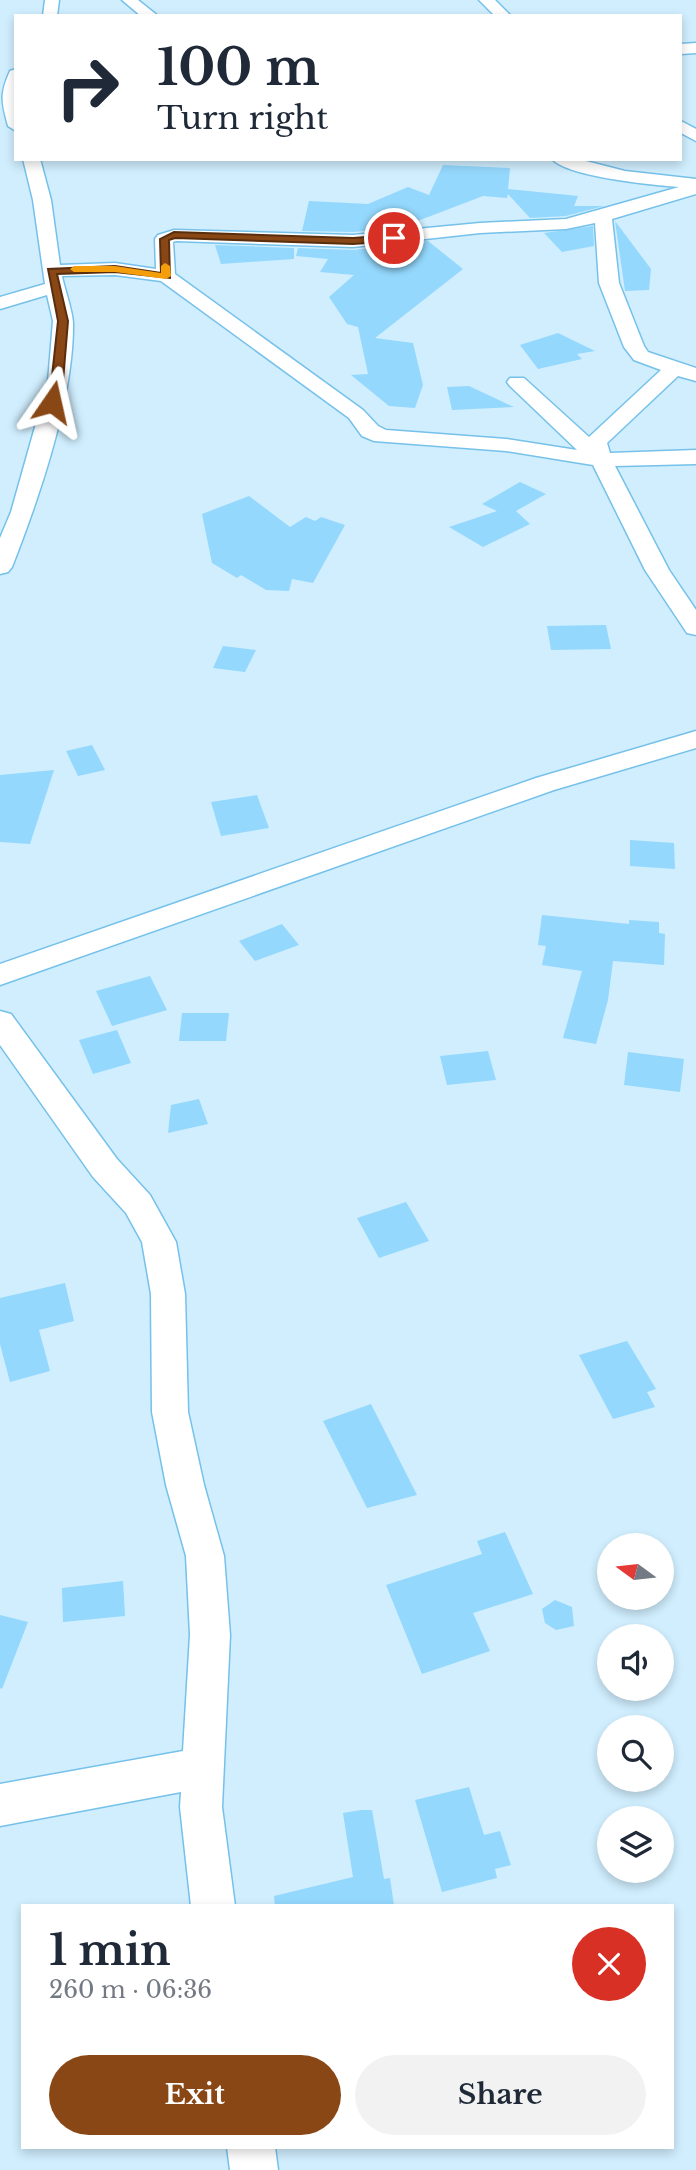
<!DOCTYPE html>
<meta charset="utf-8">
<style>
:root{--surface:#fff;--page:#f2f2f3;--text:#1f2937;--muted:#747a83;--accent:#894716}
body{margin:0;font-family:"Libre Baskerville",serif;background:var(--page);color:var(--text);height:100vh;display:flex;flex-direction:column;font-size:26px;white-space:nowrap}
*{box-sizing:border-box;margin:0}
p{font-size:23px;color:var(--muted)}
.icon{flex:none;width:38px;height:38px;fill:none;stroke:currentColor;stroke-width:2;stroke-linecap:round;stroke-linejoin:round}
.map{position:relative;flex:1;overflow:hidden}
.sheet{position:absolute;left:21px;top:1904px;width:653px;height:245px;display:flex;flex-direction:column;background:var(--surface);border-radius:0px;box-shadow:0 4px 10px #0003}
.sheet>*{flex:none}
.top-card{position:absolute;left:14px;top:14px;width:668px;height:147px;border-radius:0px;box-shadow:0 4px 10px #0003;background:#fff;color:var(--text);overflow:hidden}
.needle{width:46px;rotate:285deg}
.fabs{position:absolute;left:597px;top:1533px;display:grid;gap:14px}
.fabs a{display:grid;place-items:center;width:77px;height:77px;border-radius:50%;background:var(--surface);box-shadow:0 4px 10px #0003;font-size:35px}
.pin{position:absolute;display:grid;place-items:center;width:60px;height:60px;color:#fff;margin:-30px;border:4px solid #fff;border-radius:50%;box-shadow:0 2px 7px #0007}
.me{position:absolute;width:77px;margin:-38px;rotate:11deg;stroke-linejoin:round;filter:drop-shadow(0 0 5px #0008)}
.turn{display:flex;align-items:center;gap:24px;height:147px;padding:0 28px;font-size:32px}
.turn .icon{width:91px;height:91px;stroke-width:2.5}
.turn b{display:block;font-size:49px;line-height:60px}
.round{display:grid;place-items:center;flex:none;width:74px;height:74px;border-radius:37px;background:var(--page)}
.head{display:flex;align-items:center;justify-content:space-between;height:119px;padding:0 28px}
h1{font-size:42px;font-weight:700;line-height:52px}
.button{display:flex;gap:14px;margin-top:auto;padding:14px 28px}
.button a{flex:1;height:80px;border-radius:42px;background:var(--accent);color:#fff;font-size:28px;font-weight:700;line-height:80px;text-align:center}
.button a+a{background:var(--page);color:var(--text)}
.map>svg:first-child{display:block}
.building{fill:#94d8fd}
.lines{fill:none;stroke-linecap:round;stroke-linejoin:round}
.minor-casing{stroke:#75c1ea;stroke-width:3}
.minor{fill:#fff;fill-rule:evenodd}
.route{fill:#894716;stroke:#592e0e;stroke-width:2}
.slow{fill:#f59e0b}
</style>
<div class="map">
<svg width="696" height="2170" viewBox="0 0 696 2170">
<rect width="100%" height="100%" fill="#d0eefe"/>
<g class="building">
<path d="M443,165L510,168L508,189L578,196L574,206H604L566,216L530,218L508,194L507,198L483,196L407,225L409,227L353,232L302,231L309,201L368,204L408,187L429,195Z"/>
<path d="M615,221L651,269L649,290L625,291Z"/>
<path d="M593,226L594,246L562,252L544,233Z"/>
<path d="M428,241L463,269L375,338L413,343L423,385L415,408L389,406L351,375L368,374L358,327L347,324L329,297L354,275L320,272L328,259L296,256L298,248L353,250Z"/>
<path d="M215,245L294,248V259L221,264Z"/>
<path d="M558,333L595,351L577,354L582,359L538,369L520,345Z"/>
<path d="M469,386L514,407L452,410L447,387Z"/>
<path d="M520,482L546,494L516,511L530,524L483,547L449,527L497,511L482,504Z"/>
<path d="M249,496L290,527L306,517L315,521L321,517L345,525L313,583L292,579L289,591L266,590L241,575L237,578L212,563L202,514Z"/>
<path d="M606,625L611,649L551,650L547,626Z"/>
<path d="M223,646L256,650L245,672L213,668Z"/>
<path d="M92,745L105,770L78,776L66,751Z"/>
<path d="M54,770L30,844L0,842V775Z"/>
<path d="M257,795L269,828L221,836L211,802Z"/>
<path d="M630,840L674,843L675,869L630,866Z"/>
<path d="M542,915L629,924V920L659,922V933L665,934L664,965L613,961L608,1000L596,1044L563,1038L582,971L542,965L546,946L538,945Z"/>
<path d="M282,924L299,945L255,961L239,941Z"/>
<path d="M150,976L167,1010L112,1026L96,991Z"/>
<path d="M182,1013H229L226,1041H179Z"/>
<path d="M117,1030L131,1063L93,1074L79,1040Z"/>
<path d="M488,1051L496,1080L447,1085L440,1056Z"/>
<path d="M628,1052L684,1059L680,1092L624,1085Z"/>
<path d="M199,1099L208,1124L168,1133L171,1105Z"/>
<path d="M406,1202L429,1241L379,1258L357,1218Z"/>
<path d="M65,1283L74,1321L39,1330L50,1371L10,1382L0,1344V1298Z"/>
<path d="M627,1341L656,1389L647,1392L655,1407L613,1419L579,1355Z"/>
<path d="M371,1404L417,1495L367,1508L323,1421Z"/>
<path d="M505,1532L533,1594L473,1613L490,1651L422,1674L386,1585L482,1554L477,1541Z"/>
<path d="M123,1581L125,1616L63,1622L62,1588Z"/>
<path d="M555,1600L572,1607L574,1626L556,1630L545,1623L542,1609Z"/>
<path d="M0,1615L28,1622L2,1689L0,1688Z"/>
<path d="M469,1787L484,1835L500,1831L511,1865L495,1869L497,1878L442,1892L415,1800Z"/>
<path d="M361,1810H372L384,1879L390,1878L394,1906H275L274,1896L353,1877L343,1813Z"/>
</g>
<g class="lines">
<g class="minor-casing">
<g id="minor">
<path d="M45,0H59L57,16H43Z"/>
<path d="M122,0H138L158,16H141Z"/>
<path d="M479,0H495L511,16H495Z"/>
<path d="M696,43V53L681,54V44Z"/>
<path d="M16,69V131L8,126C1,101 0,93 10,71Z"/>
<path d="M681,121L696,129V141L681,133Z"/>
<path d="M23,159H40L51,200L60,265L115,263L156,269L155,239L158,235L174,230L353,235L480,223L566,219L679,187C653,185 568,177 552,159H578L625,171L696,179V194L612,219L619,283L644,346L648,352L696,368V381L678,376L607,443L610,453L696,450V464L615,466L669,570L696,610V635L687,633L645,570L593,465L506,451L374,441L362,436L349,418L161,281L115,275L62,276C65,291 72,308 73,323C74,397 39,498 12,567L8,572L0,574V538L11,512L48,381L53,321L47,295L0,309V297L45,284L33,200ZM595,223L599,283L624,347L634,360L661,370L589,437L524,378H510L507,382L510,386L577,450L506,439L386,430L378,426L363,410L175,274L173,242L176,241L353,247L480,233L566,229Z"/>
<path d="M696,731V748L554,790L0,985V964L536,778Z"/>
<path d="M0,1011L11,1014L117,1159L150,1195L176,1242L185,1294L188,1412L204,1485L224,1556L230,1635L222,1807L235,1906H191L180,1807L181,1792L0,1826V1784L183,1751L190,1635L186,1556L166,1485L152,1412L151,1294L142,1242L126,1213L93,1177L0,1045Z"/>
<path d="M227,2147H275L278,2170H230Z"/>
</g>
</g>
<use href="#minor" class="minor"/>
</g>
<path class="route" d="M174,232L353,238L394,235L398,238L394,241L353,244L175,238L169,240L170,278L115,272L57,274L68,321L63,381L58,402L49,404L58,321L48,269L115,266L161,273L160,239Z"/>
<path class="slow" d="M165,263L170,266L171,276L166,279L115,272H74L70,269L74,266H115L161,273V266Z"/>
</svg>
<div class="fabs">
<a><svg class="needle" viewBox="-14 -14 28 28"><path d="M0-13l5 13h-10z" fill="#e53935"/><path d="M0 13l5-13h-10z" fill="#747a83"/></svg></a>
<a><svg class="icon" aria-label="sound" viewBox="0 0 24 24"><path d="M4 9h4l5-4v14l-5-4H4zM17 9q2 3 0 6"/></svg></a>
<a><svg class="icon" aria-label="search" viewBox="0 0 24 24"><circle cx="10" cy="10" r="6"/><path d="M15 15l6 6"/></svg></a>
<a><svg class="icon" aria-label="layers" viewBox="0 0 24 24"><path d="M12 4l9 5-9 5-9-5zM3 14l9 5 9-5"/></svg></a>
</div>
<div class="pin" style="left:394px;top:238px;background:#d93025"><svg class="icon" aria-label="arrive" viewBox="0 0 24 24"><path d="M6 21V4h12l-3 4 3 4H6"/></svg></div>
<svg class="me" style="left:52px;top:402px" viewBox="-20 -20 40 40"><path d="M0-17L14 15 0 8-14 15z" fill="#894716" stroke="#fff" stroke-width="4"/></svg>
<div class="top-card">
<div class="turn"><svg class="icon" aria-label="right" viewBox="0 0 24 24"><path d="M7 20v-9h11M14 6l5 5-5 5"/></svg><div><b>100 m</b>Turn right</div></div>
</div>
<section class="sheet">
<div class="head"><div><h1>1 min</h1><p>260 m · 06:36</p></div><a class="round" style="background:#d93025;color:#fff"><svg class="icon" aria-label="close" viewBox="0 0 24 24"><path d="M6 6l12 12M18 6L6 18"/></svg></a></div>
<div class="button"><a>Exit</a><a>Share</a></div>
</section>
</div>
